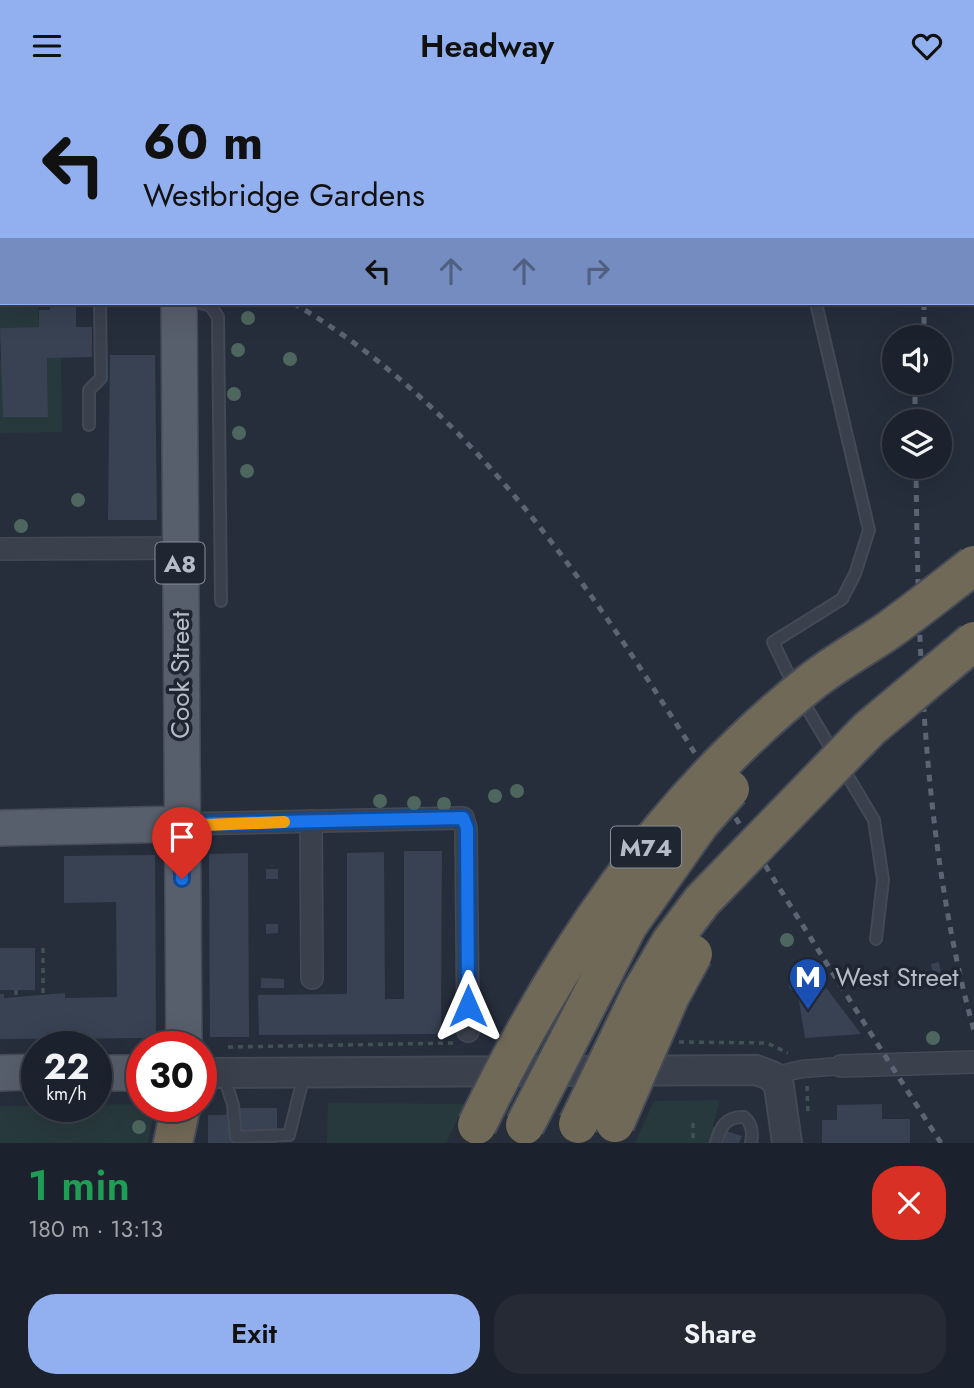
<!DOCTYPE html>
<meta charset="utf-8">
<style>
:root{--surface:#1c222d;--page:#252a35;--text:#f1f3f6;--muted:#a0a4aa;--line:#3a3f49;--accent:#92b0ef}
body{margin:0;font-family:Jost,sans-serif;background:var(--page);color:var(--text);height:100vh;display:flex;flex-direction:column;font-size:26px;white-space:nowrap}
*{box-sizing:border-box;margin:0}
p{font-size:23px;color:var(--muted)}
.icon{flex:none;width:38px;height:38px;fill:none;stroke:currentColor;stroke-width:2;stroke-linecap:round;stroke-linejoin:round}
.map{position:relative;height:1052px;overflow:hidden}
.panel{display:flex;flex-direction:column;background:var(--surface);flex:1}
.panel>*{flex:none}
.hud{position:absolute;left:0px;top:0px;width:975px;height:214px;box-shadow:0 7px 28px #0002,0 0 0 2px var(--line);background:#92b0ef;color:#111;overflow:hidden}
.tools{position:absolute;left:882px;top:234px;display:grid;gap:14px}
.tools a{display:grid;place-items:center;width:70px;height:70px;border-radius:50%;background:var(--surface);box-shadow:0 7px 28px #0002,0 0 0 2px var(--line);font-size:35px}
.speed{position:absolute;left:21px;top:940px;display:flex;gap:14px;font-size:35px;font-weight:700;text-align:center}
.speed>*{display:grid;place-content:center;width:91px;height:91px;border-radius:50%;background:var(--surface);box-shadow:0 7px 28px #0002,0 0 0 2px var(--line);line-height:1}
.speed small{font-size:18px;font-weight:400}
.speed .limit{border:10px solid #d22;background:#fff;color:#111}
.pin{position:absolute;display:grid;place-items:center;width:60px;height:60px;color:#fff;margin:-72px -30px;border-radius:50% 50% 50% 0;rotate:-45deg;box-shadow:0 0 7px #0007}
.pin .icon{rotate:45deg}
.me{position:absolute;width:77px;margin:-38px;rotate:0deg;stroke-linejoin:round;filter:drop-shadow(0 0 5px #0008)}
.turn{display:flex;align-items:center;gap:24px;height:147px;padding:0 28px;font-size:32px}
.turn .icon{width:91px;height:91px;stroke-width:2.5}
.turn b{display:block;font-size:49px;line-height:60px}
.lanes{display:flex;align-items:center;height:66px;padding:0 28px;background:#0003;justify-content:center;gap:35px;direction:ltr}
.lanes .off{opacity:.35}
.round{display:grid;place-items:center;flex:none;width:74px;height:74px;border-radius:28px;background:var(--page)}
.head{display:flex;align-items:center;justify-content:space-between;height:119px;padding:0 28px}
h1{font-size:42px;font-weight:600;line-height:52px;color:#1e9e55}
.action{display:flex;gap:14px;margin-top:auto;padding:14px 28px}
.action a{flex:1;height:80px;border-radius:28px;background:var(--accent);color:#111;font-size:28px;font-weight:600;line-height:80px;text-align:center}
.action a+a{background:var(--page);color:var(--text)}
header{display:flex;justify-content:space-between;align-items:center;height:91px;padding:0 28px;background:var(--accent);color:#111;font-size:32px;font-weight:600}
.map>svg:first-child{display:block}
.green{fill:#28393d}
.building{fill:#384252}
.lines{fill:none;stroke-linecap:round;stroke-linejoin:round}
.service-casing{stroke:#434955;stroke-width:14}
.pedestrian-casing{stroke:#434955;stroke-width:19}
.minor-casing{stroke:#434955;stroke-width:24}
.tertiary-casing{stroke:#434955;stroke-width:32}
.primary-casing{stroke:#434955;stroke-width:38}
.motorway-casing{stroke:#454b57;stroke-width:42}
.path{stroke:#415255;stroke-width:3.5;stroke-dasharray:5 5;stroke-linecap:butt}
.service{stroke:#3a404c;stroke-width:10}
.pedestrian{stroke:#3a404c;stroke-width:16}
.minor{stroke:#3a404c;stroke-width:21}
.tertiary{stroke:#3a404c;stroke-width:28}
.primary{stroke:#585f6c;stroke-width:35}
.motorway{stroke:#716957;stroke-width:38}
.rail{stroke:#5c6473;stroke-width:5;stroke-dasharray:7 7;stroke-linecap:butt}
.motorway-bridge-casing{stroke:#454b57;stroke-width:42;stroke-linecap:butt}
.motorway-bridge{stroke:#716957;stroke-width:38}
.tree{fill:#4e675e}
.route-casing{stroke:#114b97;stroke-width:18}
.route{stroke:#1a73e8;stroke-width:12}
.slow{stroke:#f59e0b;stroke-width:12}
.labels{text-anchor:middle;dominant-baseline:central;stroke-width:7;stroke-linejoin:round;paint-order:stroke}
.shield{fill:#1f2531;stroke:#888e9a;stroke-width:2}
.shield-label{font-size:24px;font-weight:bold;fill:#b5bbc7}
.street-label{font-size:26px;fill:#b5bbc7;stroke:#1f2531}
.poi-label{font-size:26px;fill:#b5bbc7;stroke:#1f2531;text-anchor:start}
</style>
<header><svg class="icon" aria-label="menu" viewBox="0 0 24 24"><path d="M4 6h16M4 12h16M4 18h16"/></svg>Headway<svg class="icon" aria-label="heart" viewBox="0 0 24 24"><path d="M12 20l-8-8c-3-5 5-10 8-4 3-6 11-1 8 4z"/></svg></header>
<div class="map">
<svg width="974" height="1052" viewBox="0 0 974 1052">
<rect width="100%" height="100%" fill="#262e3c"/>
<g class="green">
<path d="M0,202L2,212H38L39,236L0,237Z"/>
<path d="M0,267H2L4,326H48L47,267H61L62,341L0,342Z"/>
<path d="M720,1009L708,1052H635L654,1010Z"/>
<path d="M328,1012L465,1013L446,1052H327Z"/>
<path d="M142,1013L155,1015L148,1052H0V1015Z"/>
</g>
<g class="building">
<path d="M50,212H76V236H92V266L47,267L48,326H3L0,237L39,236V219H50Z"/>
<path d="M110,264H155L157,429H108Z"/>
<path d="M404,760H442L441,943L259,944L258,904L347,903V762L384,761L385,908H404Z"/>
<path d="M248,762L249,946H210L209,763Z"/>
<path d="M155,764L156,947L0,948V903H4V907L65,902V907L117,906L116,811L64,812V765Z"/>
<rect x="266" y="778" width="12" height="10"/>
<path d="M266,833H278V842L266,843Z"/>
<rect x="0" y="857" width="35" height="42"/>
<path d="M939,871L944,896L936,898L931,873Z"/>
<path d="M261,887L284,888V897H261Z"/>
<path d="M827,898L861,943L805,947L798,904Z"/>
<path d="M882,1013V1028H910V1052H822V1029H837V1014Z"/>
<path d="M227,1017H277V1052H208V1024H226Z"/>
<path d="M713,1036L742,1045L739,1052H708Z"/>
</g>
<g class="lines">
<g class="service-casing">
<g id="service">
<path d="M201,212L211,215L218,226L221,510"/>
<path d="M89,334V299L101,287L100,212"/>
<path d="M794,595L773,551L842,508L855,483L869,439L816,212"/>
<path d="M802,609L874,729L883,789L876,848"/>
<path d="M223,982L233,1014L236,1046L289,1044L304,984"/>
<path d="M716,1052C721,1035 725,1026 744,1026C752,1032 753,1042 751,1052"/>
</g>
</g>
<g class="pedestrian-casing">
<path id="pedestrian" d="M772,985L802,978L841,975"/>
</g>
<g class="minor-casing">
<g id="minor">
<path d="M741,2L759,0"/>
<path d="M0,174H2"/>
<path d="M0,458L180,457"/>
<path d="M311,730L312,887"/>
<path d="M181,733L463,727L466,737L468,940"/>
<path d="M841,975L974,971"/>
</g>
</g>
<g class="tertiary-casing">
<path id="tertiary" d="M201,982L756,979L772,985L779,995L787,1052"/>
</g>
<g class="primary-casing">
<g id="primary">
<path d="M176,0V2"/>
<path d="M179,212L184,956"/>
<path d="M0,737L181,733"/>
<path d="M0,982L37,981"/>
<path d="M96,982H142"/>
</g>
</g>
<g class="motorway-casing">
<path id="motorway" d="M173,1052L181,1015"/>
</g>
<g class="path">
<path d="M43,857V903"/>
<path d="M16,899V907"/>
<path d="M679,951L767,952L788,962"/>
<path d="M228,956L455,952"/>
<path d="M807,995L808,1023"/>
<path d="M693,1032V1052"/>
</g>
<use href="#service" class="service"/>
<use href="#pedestrian" class="pedestrian"/>
<use href="#minor" class="minor"/>
<use href="#tertiary" class="tertiary"/>
<use href="#primary" class="primary"/>
<use href="#motorway" class="motorway"/>
<g class="rail">
<path d="M6,2L39,0"/>
<path d="M44,2L58,0"/>
<path d="M333,2L397,0"/>
<path d="M916,2V0"/>
<path d="M927,2V0"/>
<path d="M0,18H2"/>
<path d="M0,93H2"/>
<path d="M0,104L2,105"/>
<path d="M293,212C485,324 604,518 720,702C793,819 866,936 941,1052"/>
<path d="M924,212V247"/>
<path d="M915,292V331"/>
<path d="M916,376C918,564 924,758 974,940"/>
</g>
<g class="motorway-bridge-casing">
<g id="motorway-bridge">
<path d="M615,1032L670,905L693,863"/>
<path d="M578,1033L641,902L671,851L702,810L869,638L974,550"/>
<path d="M477,1034C558,866 662,710 810,592C835,572 863,557 889,539C918,518 946,496 974,474"/>
<path d="M525,1034L628,834L700,732L730,698"/>
</g>
</g>
<use href="#motorway-bridge" class="motorway-bridge"/>
</g>
<g class="tree">
<circle cx="248" cy="227" r="7"/>
<circle cx="238" cy="259" r="7"/>
<circle cx="290" cy="268" r="7"/>
<circle cx="234" cy="303" r="7"/>
<circle cx="239" cy="342" r="7"/>
<circle cx="247" cy="380" r="7"/>
<circle cx="78" cy="409" r="7"/>
<circle cx="21" cy="435" r="7"/>
<circle cx="517" cy="700" r="7"/>
<circle cx="495" cy="705" r="7"/>
<circle cx="380" cy="710" r="7"/>
<circle cx="414" cy="712" r="7"/>
<circle cx="444" cy="713" r="7"/>
<circle cx="787" cy="849" r="7"/>
<circle cx="796" cy="893" r="7"/>
<circle cx="933" cy="947" r="7"/>
<circle cx="139" cy="1036" r="7"/>
</g>
<g class="lines">
<g class="route-casing">
<path id="route" d="M182,788L181,733L463,727L467,737L468,915"/>
</g>
<use href="#route" class="route"/>
<path class="slow" d="M181,735L284,731"/>
</g>
<defs>
<g id="metro-pin" transform="scale(2.0125)"><path d="M0 17L-7.5 6A9.5 9.5 0 1 1 7.5 6Z" fill="#1a4fb4" stroke="#1f2531"/><path d="M-5.5 5V-5H-3L0 0L3-5H5.5V5H3V-.5L0 4L-3-.5V5Z" fill="#fff"/></g>
</defs>
<g fill-rule="evenodd">
<use href="#metro-pin" x="808" y="886"/>
</g>
<g class="labels">
<g class="shield">
<rect x="155.5" y="451.5" width="49" height="41" rx="5"/>
<rect x="611" y="735.5" width="70" height="41" rx="5"/>
</g>
<g class="shield-label">
<text x="180" y="472">A8</text>
<text x="646" y="756">M74</text>
</g>
<g class="street-label">
<text transform="translate(180 584) rotate(-90)">Cook Street</text>
</g>
<g class="poi-label">
<text x="835" y="886">West Street</text>
</g>
</g>
</svg>
<div class="tools">
<a><svg class="icon" aria-label="sound" viewBox="0 0 24 24"><path d="M4 9h4l5-4v14l-5-4H4zM17 9q2 3 0 6"/></svg></a>
<a><svg class="icon" aria-label="layers" viewBox="0 0 24 24"><path d="M12 4l9 5-9 5-9-5zM3 14l9 5 9-5"/></svg></a>
</div>
<div class="speed"><div>22<small>km/h</small></div><div class="limit">30</div></div>
<div class="pin" style="left:182px;top:788px;background:#d93025"><svg class="icon" aria-label="arrive" viewBox="0 0 24 24"><path d="M6 21V4h12l-3 4 3 4H6"/></svg></div>
<svg class="me" style="left:468px;top:915px" viewBox="-20 -20 40 40"><path d="M0-17L14 15 0 8-14 15z" fill="#1a73e8" stroke="#fff" stroke-width="4"/></svg>
<div class="hud">
<div class="turn"><svg class="icon" aria-label="left" viewBox="0 0 24 24"><path d="M17 20v-9H6M10 6l-5 5 5 5"/></svg><div><b>60 m</b>Westbridge Gardens</div></div>
<div class="lanes"><svg class="icon" aria-label="left" viewBox="0 0 24 24"><path d="M17 20v-9H6M10 6l-5 5 5 5"/></svg><svg class="icon off" aria-label="ahead" viewBox="0 0 24 24"><path d="M12 20V5M6 11l6-6 6 6"/></svg><svg class="icon off" aria-label="ahead" viewBox="0 0 24 24"><path d="M12 20V5M6 11l6-6 6 6"/></svg><svg class="icon off" aria-label="right" viewBox="0 0 24 24"><path d="M7 20v-9h11M14 6l5 5-5 5"/></svg></div>
</div>
</div>
<section class="panel">
<div class="head"><div><h1>1 min</h1><p>180 m · 13:13</p></div><a class="round" style="background:#d93025;color:#fff"><svg class="icon" aria-label="close" viewBox="0 0 24 24"><path d="M6 6l12 12M18 6L6 18"/></svg></a></div>
<div class="action"><a>Exit</a><a>Share</a></div>
</section>
